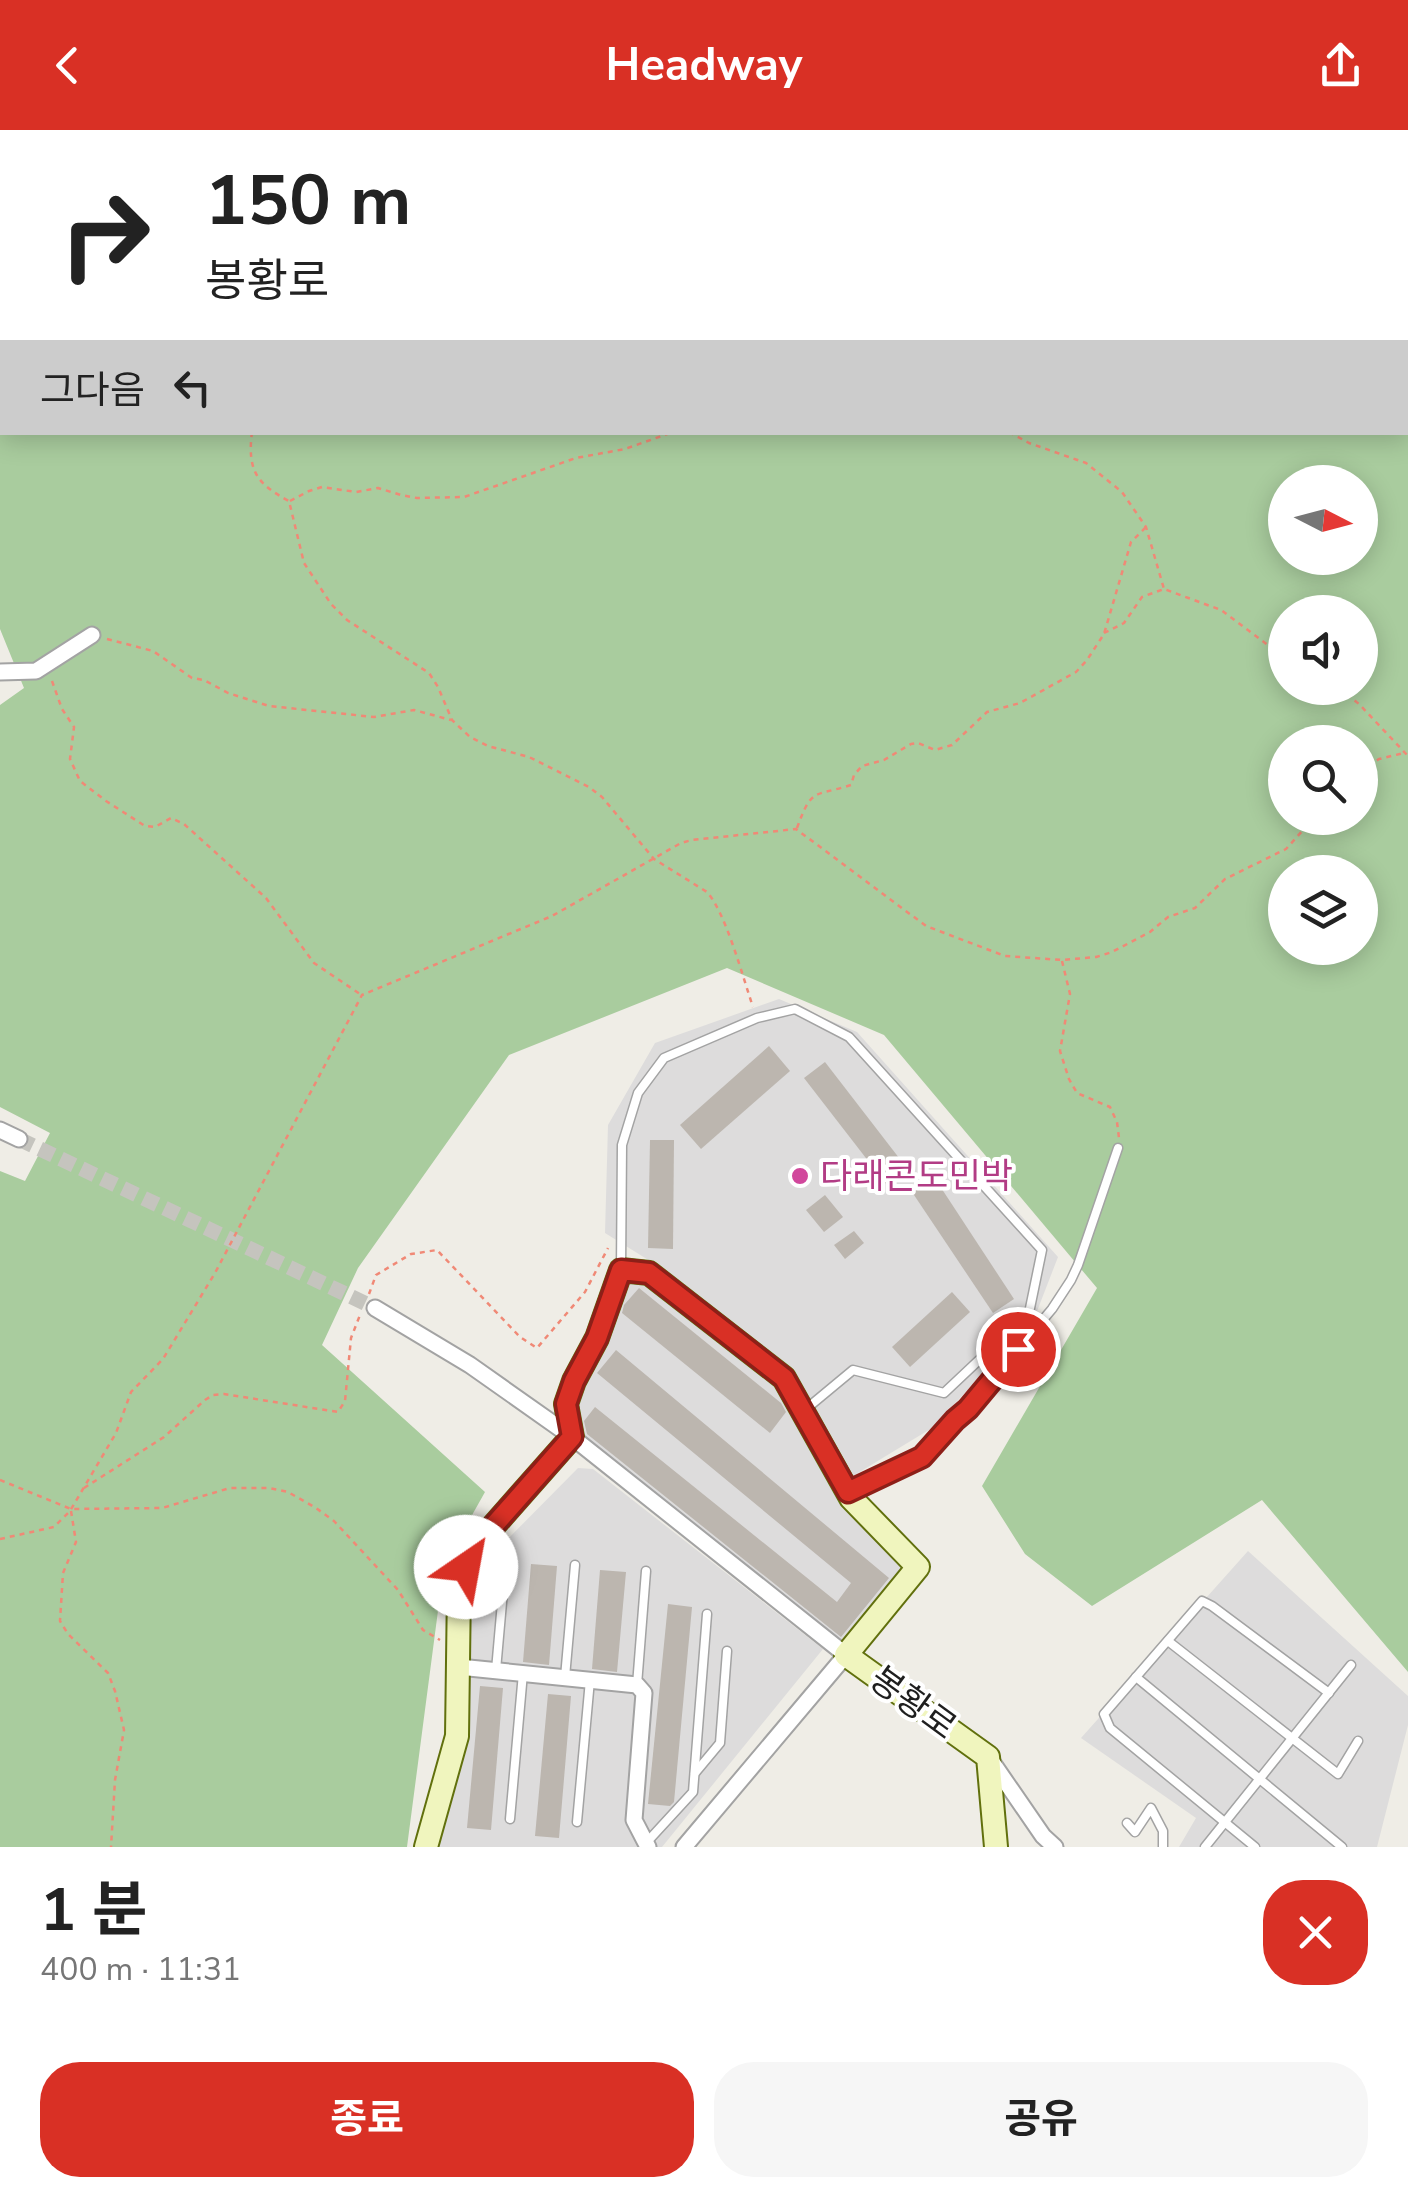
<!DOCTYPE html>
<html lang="ko">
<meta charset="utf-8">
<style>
:root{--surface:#fff;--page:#f6f6f6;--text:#222;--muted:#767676;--accent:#d93025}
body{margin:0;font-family:"Nunito Sans","Noto Sans KR",sans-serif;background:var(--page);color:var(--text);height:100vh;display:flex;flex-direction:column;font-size:38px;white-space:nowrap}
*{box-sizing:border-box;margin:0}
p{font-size:32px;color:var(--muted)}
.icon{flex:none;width:55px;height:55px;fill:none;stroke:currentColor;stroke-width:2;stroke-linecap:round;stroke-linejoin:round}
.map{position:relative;height:1717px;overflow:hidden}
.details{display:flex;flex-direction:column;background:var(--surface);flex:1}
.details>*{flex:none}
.guide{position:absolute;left:0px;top:0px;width:1410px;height:305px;box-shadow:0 5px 25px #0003;background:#fff;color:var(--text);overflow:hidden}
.needle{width:65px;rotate:96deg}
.tools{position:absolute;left:1268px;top:335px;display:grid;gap:20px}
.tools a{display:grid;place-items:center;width:110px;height:110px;border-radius:50%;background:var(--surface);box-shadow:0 5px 25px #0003;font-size:50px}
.pin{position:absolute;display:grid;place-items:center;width:85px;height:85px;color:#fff;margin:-42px;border:5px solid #fff;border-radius:50%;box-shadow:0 2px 10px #0007}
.me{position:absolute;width:110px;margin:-55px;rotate:33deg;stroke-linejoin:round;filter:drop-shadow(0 0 8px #0008)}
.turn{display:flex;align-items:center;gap:35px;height:210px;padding:0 40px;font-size:45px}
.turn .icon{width:130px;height:130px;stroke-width:2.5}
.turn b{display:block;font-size:70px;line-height:85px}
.then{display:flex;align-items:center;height:95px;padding:0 40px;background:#0003;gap:20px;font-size:38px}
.round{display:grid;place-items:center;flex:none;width:105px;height:105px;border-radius:40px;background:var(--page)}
.summary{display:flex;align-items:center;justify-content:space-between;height:170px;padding:0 40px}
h1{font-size:60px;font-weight:700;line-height:75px}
.button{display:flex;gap:20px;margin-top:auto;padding:20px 40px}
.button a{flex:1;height:115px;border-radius:40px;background:var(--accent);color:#fff;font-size:40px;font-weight:700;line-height:115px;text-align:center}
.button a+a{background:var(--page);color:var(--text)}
header{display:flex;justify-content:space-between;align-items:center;height:130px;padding:0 40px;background:var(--accent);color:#fff;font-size:45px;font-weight:700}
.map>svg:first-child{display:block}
.residential{fill:#dddcdc}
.forest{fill:#a9cc9e;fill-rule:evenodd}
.building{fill:#bcb6af}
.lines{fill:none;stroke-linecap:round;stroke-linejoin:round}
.street-tunnel{stroke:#c5c4be;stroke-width:15;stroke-dasharray:15 8;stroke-linecap:butt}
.lane-casing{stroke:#a3a3a3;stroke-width:11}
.street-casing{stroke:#a3a3a3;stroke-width:19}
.secondary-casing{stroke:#61700d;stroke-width:26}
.path{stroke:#f08976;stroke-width:2.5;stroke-dasharray:5 5;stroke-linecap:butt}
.lane{stroke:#fff;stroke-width:8}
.street{stroke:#fff;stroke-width:15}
.secondary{stroke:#f0f5be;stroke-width:22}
.route-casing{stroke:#8d1f18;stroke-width:25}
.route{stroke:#d93025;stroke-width:18}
.hotel-dot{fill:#d1479c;stroke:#fff;stroke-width:4}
.labels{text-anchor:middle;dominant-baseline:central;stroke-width:8;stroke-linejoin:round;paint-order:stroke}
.hotel-label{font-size:35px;fill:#b23c85;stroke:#fff;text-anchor:start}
.street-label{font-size:35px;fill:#1f1f1f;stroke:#fff}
</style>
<header><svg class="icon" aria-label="back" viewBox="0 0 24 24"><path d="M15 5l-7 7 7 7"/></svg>Headway<svg class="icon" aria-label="share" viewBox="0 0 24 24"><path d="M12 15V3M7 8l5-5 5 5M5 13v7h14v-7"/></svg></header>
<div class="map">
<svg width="1408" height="1717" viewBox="0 0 1408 1717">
<rect width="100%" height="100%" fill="#efede6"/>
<g class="residential">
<path d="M779,869L857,902L1058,1127L1034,1189L932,1298L853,1346L794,1241L650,1131L605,1103L608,995L655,913Z"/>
<path d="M628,1147L647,1151L781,1258L842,1369L904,1439L845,1519L582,1312L570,1287Z"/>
<path d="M578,1338L593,1339L823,1519L662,1717H436L464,1611L473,1458L494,1423Z"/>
<path d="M1248,1421L1408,1566V1595L1377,1717H1179L1196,1688L1081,1608Z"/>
</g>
<g class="forest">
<path d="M5,0H1347L1348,2H7Z"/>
<path d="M1408,110V1542L1262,1370L1092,1476L1025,1424L982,1356L1097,1158L884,905L727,838L509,925L358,1138L322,1215L485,1362L444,1435L407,1717H0V1041L25,1051L50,1003L0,977V575L24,558L0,499V187L2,186V302H1408ZM1285,352H1360V428H1285ZM1285,482H1360V558H1285ZM1285,612H1360V688H1285ZM1285,742H1360V818H1285Z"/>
</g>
<g class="building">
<path d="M769,916L790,941L701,1019L680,995Z"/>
<path d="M825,932L906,1037L886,1054L804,948Z"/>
<path d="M650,1010H674L673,1119L648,1118Z"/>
<path d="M934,1047L1014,1169L993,1183L912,1062Z"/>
<path d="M825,1065L843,1087L824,1102L806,1080Z"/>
<path d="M854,1101L864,1113L845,1129L834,1115Z"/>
<path d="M639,1158L781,1273L786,1282L770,1303L622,1183L624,1175Z"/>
<path d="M952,1162L970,1182L910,1237L892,1217Z"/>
<path d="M616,1220L889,1448L841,1507L587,1304L584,1291L595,1277L837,1472L851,1453L597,1243Z"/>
<path d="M531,1434L557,1436L549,1535L523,1532Z"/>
<path d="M600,1440L626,1442L617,1542L592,1539Z"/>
<path d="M668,1474L692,1477L674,1672L670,1676L648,1674Z"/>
<path d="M480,1556L503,1558L491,1700L467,1698Z"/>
<path d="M548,1564L571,1566L559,1708L535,1706Z"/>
</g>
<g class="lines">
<path class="street-tunnel" d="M19,1009L375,1178"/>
<g class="lane-casing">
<g id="lane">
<path d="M1345,0L1348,2"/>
<path d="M621,1139L622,1015L638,963L664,928L757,888L795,879L849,907L1042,1120L1029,1183L944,1263L853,1240L806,1279"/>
<path d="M851,1360L922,1327L955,1289L968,1279L1052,1179L1071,1150L1078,1135L1118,1018"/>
<path d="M1168,1511L1338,1644L1358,1611"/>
<path d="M496,1540L504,1450"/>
<path d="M565,1547L575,1435"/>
<path d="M1136,1547L1342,1717"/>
<path d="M637,1555L646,1441"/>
<path d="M695,1643L720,1613L727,1521"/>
<path d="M510,1689L523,1543"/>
<path d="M577,1692L590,1550"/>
<path d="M1127,1693L1135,1702L1151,1678L1163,1701V1717"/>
<path d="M647,1712L693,1662L707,1484"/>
<path d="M1205,1717L1351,1535"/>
<path d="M1255,1717L1110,1598L1104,1584L1202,1471L1212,1476L1329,1563"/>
</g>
</g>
<g class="street-casing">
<g id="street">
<path d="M0,72L2,73"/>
<path d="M0,164L2,165"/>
<path d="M0,542L36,541L92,505"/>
<path d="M0,1000L19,1009"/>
<path d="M375,1178L470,1235L572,1307L846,1525L684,1717"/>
<path d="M459,1537L637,1555L644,1563L634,1690L648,1717"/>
<path d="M992,1632L1043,1706L1055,1717"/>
</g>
</g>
<g class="secondary-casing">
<path id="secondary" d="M426,1717L457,1606L459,1457L474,1418L572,1307L566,1274L574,1251L597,1208L621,1140L649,1143L784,1248L851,1368L918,1437L846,1525L988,1627L996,1717"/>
</g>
<g class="path">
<path d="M857,0L859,2"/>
<path d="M884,2L886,0"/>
<path d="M252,302C247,341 257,354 289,371L304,433L331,474L347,490L429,543L438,557L452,590L470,607L488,616L529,627L589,657L602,667L654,729L707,762C726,783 743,848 753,877"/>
<path d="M1009,302L1029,313L1086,333L1122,362L1146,397L1164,459"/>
<path d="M290,371L309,361L322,357L356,362L378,358L401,365L417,368L464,367L576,328L625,319L673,302"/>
<path d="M1104,503L1124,493L1142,467L1164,459L1221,480L1285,528"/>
<path d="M107,509L153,521L192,548L204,550L228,563L269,576L374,587L414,580L451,590"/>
<path d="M52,551L62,579L74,597L70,629L80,651L106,671L145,696L155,697L171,688L184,694L266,768L314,833L360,864"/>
<path d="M1339,558L1359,574L1408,626"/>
<path d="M1360,641L1379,629L1404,623"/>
<path d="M797,698C812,657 813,667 851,655L854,645L862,636L884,630L911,614L918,613L935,620L952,615L987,582L1020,573L1076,542L1087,530L1104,504L1131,412L1146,397"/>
<path d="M1062,831L1070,864L1060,921L1069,949L1077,963L1110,977L1117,992L1119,1008"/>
<path d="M369,1164L376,1145L411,1124L437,1120L520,1207L537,1218L585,1162L608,1118"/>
<path d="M0,1350L71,1379L162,1378L230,1358H269L288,1362L316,1378L334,1391L398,1460L423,1500L440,1510"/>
<path d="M84,1358L164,1307L205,1270L213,1265L224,1264L338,1282L345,1271L351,1208L360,1185"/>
<path d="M71,1381L76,1412L63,1443L60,1491L68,1504L108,1543L115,1561L124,1600L115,1650L111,1717"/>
<path d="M0,1409L54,1397L70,1381L116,1303L131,1262L163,1229L215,1143L362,865L552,786L681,713L692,710L796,699L926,796L1005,826L1062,830L1096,827L1112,822L1150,802L1168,787L1195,778L1225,749L1286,719L1314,688"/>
</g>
<use href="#lane" class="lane"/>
<use href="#street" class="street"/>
<use href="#secondary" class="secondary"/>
</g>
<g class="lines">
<g class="route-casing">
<path id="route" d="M466,1437L474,1418L572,1307L566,1274L574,1251L597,1208L621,1140L649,1143L784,1248L848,1362L922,1327L955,1290L968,1279L1018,1219"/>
</g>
<use href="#route" class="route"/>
</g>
<circle class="hotel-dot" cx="800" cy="1046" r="10"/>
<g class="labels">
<g class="hotel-label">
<text x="820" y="1046">다래콘도민박</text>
</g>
<g class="street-label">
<text transform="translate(913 1573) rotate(36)">봉황로</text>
</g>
</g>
</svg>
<div class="tools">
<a><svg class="needle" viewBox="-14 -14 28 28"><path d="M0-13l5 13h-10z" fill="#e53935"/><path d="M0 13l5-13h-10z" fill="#767676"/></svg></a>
<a><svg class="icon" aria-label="sound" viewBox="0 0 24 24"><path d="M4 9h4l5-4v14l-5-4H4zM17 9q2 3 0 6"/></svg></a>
<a><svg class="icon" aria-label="search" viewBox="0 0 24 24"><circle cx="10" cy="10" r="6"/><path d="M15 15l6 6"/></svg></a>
<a><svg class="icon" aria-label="layers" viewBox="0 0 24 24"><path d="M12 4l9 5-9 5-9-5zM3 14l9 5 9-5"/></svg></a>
</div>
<div class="pin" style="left:1018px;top:1219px;background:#d93025"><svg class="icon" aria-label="arrive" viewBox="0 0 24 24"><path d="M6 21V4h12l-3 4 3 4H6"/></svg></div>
<svg class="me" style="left:466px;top:1437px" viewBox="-20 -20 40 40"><circle r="19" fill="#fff"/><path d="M0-13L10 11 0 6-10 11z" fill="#d93025"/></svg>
<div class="guide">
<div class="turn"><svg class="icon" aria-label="right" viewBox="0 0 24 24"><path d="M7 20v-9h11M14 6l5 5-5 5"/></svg><div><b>150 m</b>봉황로</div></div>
<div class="then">그다음<svg class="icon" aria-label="left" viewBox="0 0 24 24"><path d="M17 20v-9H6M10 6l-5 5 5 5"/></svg></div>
</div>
</div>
<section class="details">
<div class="summary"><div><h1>1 분</h1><p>400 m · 11:31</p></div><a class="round" style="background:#d93025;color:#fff"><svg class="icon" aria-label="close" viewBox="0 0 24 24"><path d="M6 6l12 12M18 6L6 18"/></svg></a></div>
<div class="button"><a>종료</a><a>공유</a></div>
</section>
